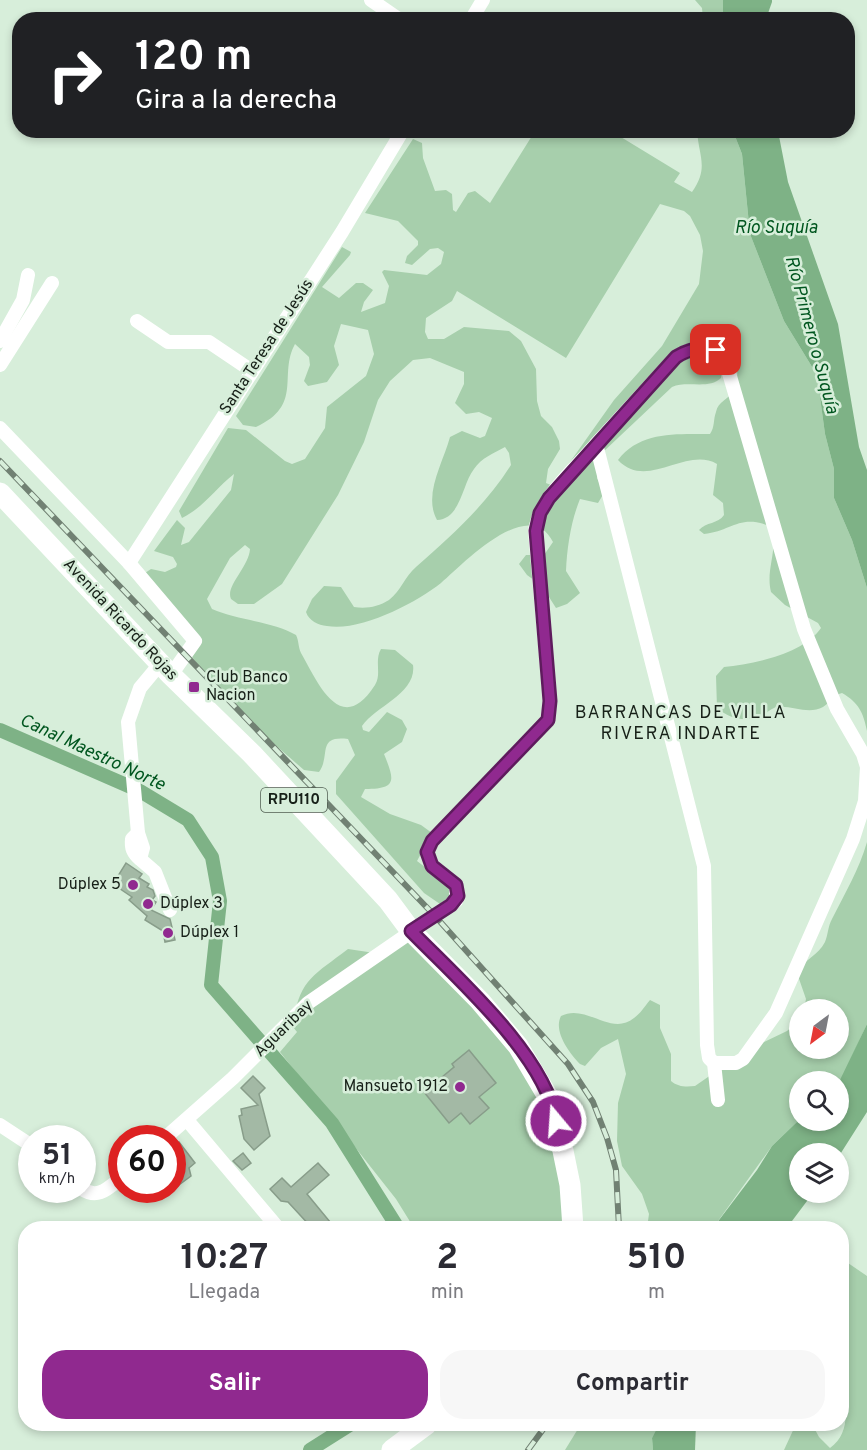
<!DOCTYPE html>
<html lang="es">
<meta charset="utf-8">
<style>
:root{--surface:#fff;--page:#f7f7f7;--text:#2b2b33;--muted:#7c7c81;--accent:#90298f}
body{margin:0;font-family:Overpass,sans-serif;background:var(--page);color:var(--text);height:100vh;display:flex;flex-direction:column;font-size:22px;white-space:nowrap}
*{box-sizing:border-box;margin:0}
p{font-size:20px;color:var(--muted)}
.icon{flex:none;width:33px;height:33px;fill:none;stroke:currentColor;stroke-width:2;stroke-linecap:round;stroke-linejoin:round}
.map{position:relative;flex:1;overflow:hidden}
.drawer{position:absolute;left:18px;top:1221px;width:831px;height:210px;display:flex;flex-direction:column;background:var(--surface);border-radius:24px;box-shadow:0 3px 9px #0003}
.drawer>*{flex:none}
.guide{position:absolute;left:12px;top:12px;width:843px;height:126px;border-radius:24px;box-shadow:0 3px 9px #0003;background:#202124;color:#fff;overflow:hidden}
.needle{width:39px;rotate:212deg}
.buttons{position:absolute;left:789px;top:999px;display:grid;gap:12px}
.buttons a{display:grid;place-items:center;width:60px;height:60px;border-radius:50%;background:var(--surface);box-shadow:0 3px 9px #0003;font-size:30px}
.speed{position:absolute;left:18px;top:1125px;display:flex;gap:12px;font-size:30px;font-weight:700;text-align:center}
.speed>*{display:grid;place-content:center;width:78px;height:78px;border-radius:50%;background:var(--surface);box-shadow:0 3px 9px #0003;line-height:1}
.speed small{font-size:15px;font-weight:400}
.speed .limit{border:9px solid #d22;background:#fff;color:#111}
.pin{position:absolute;display:grid;place-items:center;width:51px;height:51px;color:#fff;margin:-26px;border-radius:12px;box-shadow:0 3px 9px #0006}
.me{position:absolute;width:66px;margin:-33px;rotate:342deg;stroke-linejoin:round;filter:drop-shadow(0 0 4px #0008)}
.turn{display:flex;align-items:center;gap:21px;height:126px;padding:0 24px;font-size:27px}
.turn .icon{width:78px;height:78px;stroke-width:2.5}
.turn b{display:block;font-size:42px;line-height:51px}
.eta{display:flex;justify-content:space-evenly;align-items:center;height:102px;text-align:center}
.eta b{font-size:36px;font-weight:700;line-height:42px}
.action{display:flex;gap:12px;margin-top:auto;padding:12px 24px}
.action a{flex:1;height:69px;border-radius:24px;background:var(--accent);color:#fff;font-size:24px;font-weight:700;line-height:69px;text-align:center}
.action a+a{background:var(--page);color:var(--text)}
.map>svg:first-child{display:block}
.green{fill:#a7cfac;fill-rule:evenodd}
.water{fill:#7eb286}
.lines{fill:none;stroke-linecap:round;stroke-linejoin:round}
.canal{stroke:#7eb286;stroke-width:14}
.building{fill:#a3b9a5;stroke:#889d8a;stroke-width:1.5}
.street{stroke:#fff;stroke-width:14}
.primary{stroke:#fff;stroke-width:21}
.rail-casing{stroke:#718173;stroke-width:6}
.rail{stroke:#d7eeda;stroke-width:4;stroke-dasharray:11;stroke-linecap:butt}
.route-casing{stroke:#5e1b5d;stroke-width:15}
.route{stroke:#90298f;stroke-width:10}
.poi-dot{fill:#90298f;stroke:#d7eeda;stroke-width:2}
.labels{text-anchor:middle;dominant-baseline:central;stroke-width:5;stroke-linejoin:round;paint-order:stroke}
.shield{fill:#d7eeda;stroke:#515e52;stroke-width:1.5}
.shield-label{font-size:15px;font-weight:bold;fill:#172018}
.street-label{font-size:16px;fill:#172018;stroke:#d7eeda}
.poi-label{font-size:16px;fill:#172018;stroke:#d7eeda;text-anchor:start}
.water-label{font-size:18px;font-style:italic;fill:#00561f;stroke:#d7eeda}
.neighbourhood-label{font-size:18px;letter-spacing:1.5px;fill:#172018;stroke:#d7eeda}
</style>
<div class="map">
<svg width="867" height="1450" viewBox="0 0 867 1450">
<rect width="100%" height="100%" fill="#d7eeda"/>
<g class="green">
<path d="M695,0H723V19H703L702,8Z"/>
<path d="M535,131H611L680,173L674,182L692,192C709,168 699,157 697,131H733L742,154L750,234L784,321L817,375L825,434L834,469V498L852,540L867,588V731C863,712 859,703 842,693C833,695 831,702 823,707C808,715 792,705 777,707C771,708 766,714 761,716C746,723 728,718 717,708L716,676L724,667C754,664 803,654 821,628L818,623L785,605L771,592C765,569 780,547 770,526C739,514 732,531 704,534L699,530C706,522 718,524 724,515L723,503L713,495L717,464C686,446 647,491 618,460C640,431 676,434 710,434C715,427 713,420 716,412C718,401 729,399 734,391C743,374 733,329 713,324C691,347 700,353 722,371L721,378C709,390 687,380 672,387L602,453L597,478L604,493L598,503L580,499C571,521 567,547 566,571L580,593L567,604L556,608L542,586L527,575L519,564L526,555H544L553,542C529,494 463,564 441,583C416,603 360,632 327,626C318,625 309,621 306,612L312,599L324,586L341,587L354,607C366,609 378,607 389,600C401,591 405,576 416,567C452,535 485,506 511,465L509,453L505,447C494,453 481,458 474,469C462,484 461,519 437,520C423,495 443,463 450,437L462,431L480,438L485,436L492,418L479,412L466,414L455,403L464,384V372L430,358L413,360L390,381L378,400L364,442L338,495L282,584L254,604H238L231,599C225,586 249,567 250,549L245,545L230,558L207,599L212,609C237,620 274,622 296,635C299,641 298,647 301,653C318,683 341,738 375,685C382,674 374,661 381,649L395,650L413,665C417,693 376,706 362,726L363,730L369,732L387,712L402,720L407,729L402,742L384,754C395,781 397,789 365,789L361,797L390,814L421,825L432,833L417,861L451,887V900L440,904L424,893L336,794V781L355,755L348,739C316,735 331,756 319,772L304,770L273,743L205,674L189,653L196,638L145,573L151,569L165,572L176,567L177,564L173,557L154,551L177,520L185,528L181,545L189,542L231,490L234,474C215,489 204,507 182,518L179,511L228,428L246,430L285,461L292,464L305,459L325,428L327,407L366,376L374,354L368,330L341,324L334,346L339,365L327,382L308,386L304,381L310,365L309,357L295,344C278,375 304,405 256,427L243,425L236,416L342,247L351,252L350,255L322,287L339,298L356,283H363L373,290L364,302L361,312L385,303L389,286L382,272L384,270L427,275L441,264L444,252L438,248L430,249L412,265L405,263L407,256L418,245V241L398,221L365,213L413,139L422,143L423,158L435,191L446,190L452,194L453,210L456,212L468,193L475,191L490,203ZM660,204L684,211L690,216L700,235L703,251L699,284L662,346L614,400L553,486L546,483L548,469L560,449L559,441L552,427L541,416L537,401L536,369L521,341L509,331L464,327L444,339H428L425,332L426,318L452,301L457,291L566,358Z"/>
<path d="M867,842V1024L842,1078L839,1082H800L799,1120L772,1146L713,1228H647L649,1214L642,1194L622,1166L617,1141L618,1103L626,1074L618,1039L601,1048L585,1066L580,1064C569,1053 553,1031 561,1016C586,1003 611,1037 634,1018C640,1014 645,1006 650,1000L660,1005V1028L671,1054V1081C678,1087 686,1087 695,1086L747,1050L787,1031L799,1021L800,1048H838V1010L804,1009L806,999L797,973C804,959 818,956 825,942C828,935 828,926 832,919C845,893 859,870 867,842Z"/>
<path d="M411,939L497,1031L546,1108L569,1228H414L396,1199L280,1052L297,1032L293,1027C298,980 313,976 348,949L388,955Z"/>
<path d="M842,1254L848,1263L867,1276V1450H784L796,1424H812L819,1437L830,1448C848,1435 848,1413 842,1394Z"/>
<path d="M581,1424H659L652,1438L653,1450H565Z"/>
</g>
<g class="water">
<path d="M723,0H772V2L766,19L723,20Z"/>
<path d="M733,131H778L788,182L838,324L859,447L867,470V588L852,540L834,498V469L825,434L817,375L784,321L750,234L742,154Z"/>
<path d="M867,1024V1112L839,1156L838,1154H800V1192L813,1193L789,1225L783,1228H713L757,1170L772,1146L799,1120H838L839,1082Z"/>
<path d="M659,1424H696L695,1450H653L652,1438Z"/>
</g>
<g class="lines">
<g class="canal">
<path d="M0,730L140,791L188,820L212,857L220,901L211,985L332,1123L398,1228"/>
<path d="M310,1450L351,1424"/>
</g>
</g>
<g class="building">
<path d="M126,863L142,874L139,878L149,884L147,887L153,890L155,896L152,900L156,902L151,910L170,919L175,940L165,942L163,931L145,920L147,916L129,900L132,897L113,884Z"/>
<path d="M469,1050L496,1083L479,1097L489,1108L470,1124L461,1113L449,1123L424,1092L454,1067L452,1064Z"/>
<path d="M253,1076L265,1088L259,1094L270,1136L254,1150L244,1139L239,1116L242,1115L241,1109L258,1105L241,1088Z"/>
<path d="M179,1142L195,1163L189,1168L191,1176L172,1190V1147Z"/>
<path d="M243,1153L251,1163L242,1170L233,1161Z"/>
<path d="M318,1163L329,1175L307,1194L335,1228H312L288,1202L281,1201L270,1189L282,1178L291,1187Z"/>
</g>
<g class="lines">
<g class="street">
<path d="M371,0L400,20"/>
<path d="M471,20L483,0"/>
<path d="M137,321L168,342H209L252,371"/>
<path d="M0,341L23,300L28,275"/>
<path d="M0,365L52,283"/>
<path d="M0,428L129,563L195,641L171,675"/>
<path d="M596,444L676,357C693,347 707,344 724,356L804,629L837,709L863,754L867,767L865,801L853,839L776,1013L743,1059L736,1063H714"/>
<path d="M129,563L342,232L403,130"/>
<path d="M160,664L140,688L128,722L138,833L143,848L140,859L155,872L170,910"/>
<path d="M138,833L132,839C131,848 133,853 140,859"/>
<path d="M187,1120L278,1228"/>
<path d="M0,1125L32,1146"/>
<path d="M165,1138L233,1078L308,1003L456,901V885L432,866L427,852L432,841L548,720L550,701L535,531C540,497 574,470 596,444L704,866L707,1045L709,1058L714,1063L718,1100"/>
<path d="M82,1189C99,1200 109,1187 122,1177"/>
</g>
<g class="primary">
<path d="M0,493L171,675L252,754L388,900L411,931L480,1001L518,1046L554,1107L570,1185L573,1228"/>
<path d="M392,1450L427,1424"/>
</g>
<g class="rail-casing">
<g id="rail">
<path d="M0,461L435,916L568,1064L593,1102L607,1138L616,1170L619,1228"/>
<path d="M528,1450L547,1424"/>
</g>
</g>
<use href="#rail" class="rail"/>
</g>
<g class="lines">
<g class="route-casing">
<path id="route" d="M556,1121C545,1055 457,978 411,931L451,905L458,896L456,885L432,866L427,852L432,841L548,720L550,701L536,531L540,513L549,498L676,357C689,349 701,346 716,350"/>
</g>
<use href="#route" class="route"/>
</g>
<g class="poi-dot">
<rect x="188" y="681" width="12" height="12" rx="3"/>
<circle cx="133" cy="885" r="6"/>
<circle cx="148" cy="904" r="6"/>
<circle cx="168" cy="933" r="6"/>
<circle cx="460" cy="1087" r="6"/>
</g>
<g class="labels">
<rect class="shield" x="261" y="788" width="66" height="24" rx="4.5"/>
<g class="shield-label">
<text x="294" y="800">RPU110</text>
</g>
<g class="street-label">
<text transform="translate(267 347) rotate(-57)">Santa Teresa de Jesús</text>
<text transform="translate(120 620) rotate(47)">Avenida Ricardo Rojas</text>
<text transform="translate(284 1029) rotate(-44)">Aguaribay</text>
</g>
<g class="poi-label">
<text x="206" y="678">Club Banco<tspan x="206" dy="18">Nacion</tspan></text>
<text x="121" y="885" text-anchor="end">Dúplex 5</text>
<text x="160" y="904">Dúplex 3</text>
<text x="180" y="933">Dúplex 1</text>
<text x="448" y="1087" text-anchor="end">Mansueto 1912</text>
</g>
<g class="water-label">
<text x="776" y="228">Río Suquía</text>
<text transform="translate(811 335) rotate(75)">Río Primero o Suquía</text>
<text transform="translate(92 753) rotate(25)">Canal Maestro Norte</text>
</g>
<g class="neighbourhood-label">
<text x="681" y="713">BARRANCAS DE VILLA<tspan x="681" dy="21">RIVERA INDARTE</tspan></text>
</g>
</g>
</svg>
<div class="buttons">
<a><svg class="needle" viewBox="-14 -14 28 28"><path d="M0-13l5 13h-10z" fill="#e53935"/><path d="M0 13l5-13h-10z" fill="#7c7c81"/></svg></a>
<a><svg class="icon" aria-label="search" viewBox="0 0 24 24"><circle cx="10" cy="10" r="6"/><path d="M15 15l6 6"/></svg></a>
<a><svg class="icon" aria-label="layers" viewBox="0 0 24 24"><path d="M12 4l9 5-9 5-9-5zM3 14l9 5 9-5"/></svg></a>
</div>
<div class="speed"><div>51<small>km/h</small></div><div class="limit">60</div></div>
<div class="pin" style="left:716px;top:350px;background:#d93025"><svg class="icon" aria-label="arrive" viewBox="0 0 24 24"><path d="M6 21V4h12l-3 4 3 4H6"/></svg></div>
<svg class="me" style="left:556px;top:1121px" viewBox="-20 -20 40 40"><circle r="17" fill="#90298f" stroke="#fff" stroke-width="3"/><path d="M0-11L8 9 0 5-8 9z" fill="#fff"/></svg>
<div class="guide">
<div class="turn"><svg class="icon" aria-label="right" viewBox="0 0 24 24"><path d="M7 20v-9h11M14 6l5 5-5 5"/></svg><div><b>120 m</b>Gira a la derecha</div></div>
</div>
<section class="drawer">
<div class="eta">
<div><b>10:27</b><p>Llegada</p></div>
<div><b>2</b><p>min</p></div>
<div><b>510</b><p>m</p></div>
</div>
<div class="action"><a>Salir</a><a>Compartir</a></div>
</section>
</div>
